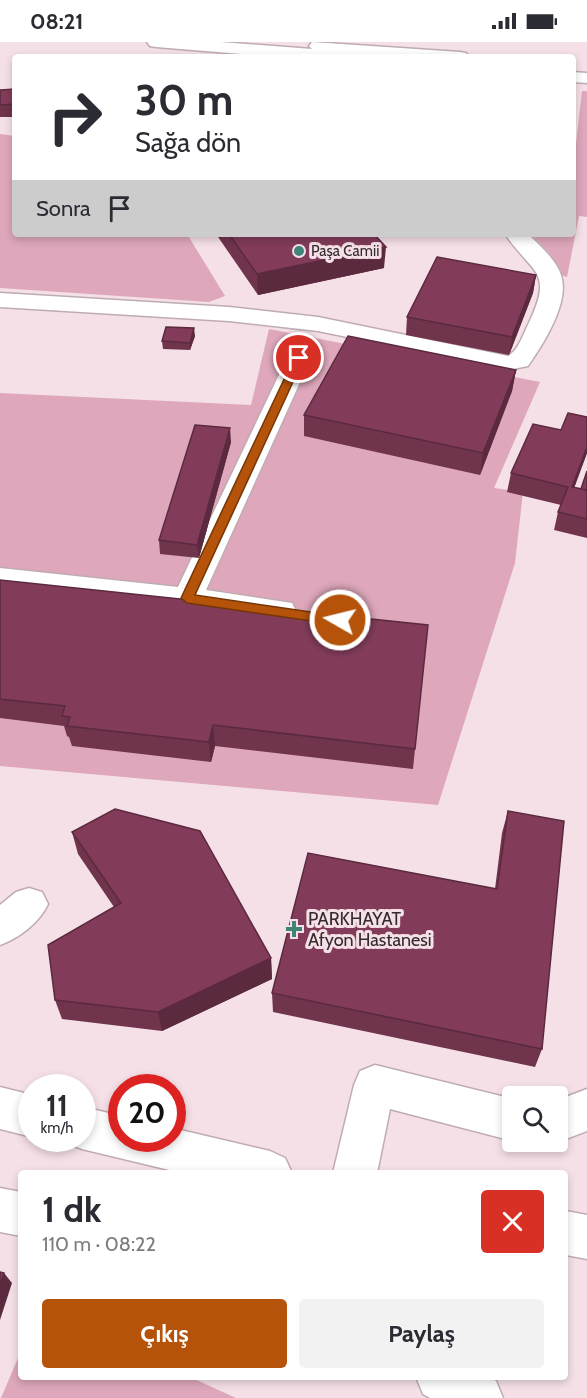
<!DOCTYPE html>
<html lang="tr">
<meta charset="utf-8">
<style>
:root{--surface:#fff;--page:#f2f2f3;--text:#2b2b33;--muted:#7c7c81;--accent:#b45309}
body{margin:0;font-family:Cabin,sans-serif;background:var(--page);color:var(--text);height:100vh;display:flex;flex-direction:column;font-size:22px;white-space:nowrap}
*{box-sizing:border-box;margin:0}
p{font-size:20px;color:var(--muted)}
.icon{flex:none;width:33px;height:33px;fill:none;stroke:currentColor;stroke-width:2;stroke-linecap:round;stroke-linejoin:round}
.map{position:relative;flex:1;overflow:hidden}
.side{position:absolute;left:18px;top:1128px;width:550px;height:210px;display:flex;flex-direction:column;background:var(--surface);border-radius:6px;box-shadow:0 3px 9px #0003}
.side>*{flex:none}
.banner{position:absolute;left:12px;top:12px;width:564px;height:183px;border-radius:6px;box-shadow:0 3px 9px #0003;background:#fff;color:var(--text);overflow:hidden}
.buttons{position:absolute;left:502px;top:1044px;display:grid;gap:12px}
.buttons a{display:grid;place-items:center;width:66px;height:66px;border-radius:6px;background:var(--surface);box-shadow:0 3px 9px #0003;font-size:30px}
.speed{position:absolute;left:18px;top:1032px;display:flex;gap:12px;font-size:30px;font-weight:700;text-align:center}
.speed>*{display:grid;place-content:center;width:78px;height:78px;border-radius:50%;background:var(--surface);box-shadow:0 3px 9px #0003;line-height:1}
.speed small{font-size:15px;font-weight:400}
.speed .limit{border:9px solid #d22;background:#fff;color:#111}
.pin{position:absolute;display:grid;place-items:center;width:51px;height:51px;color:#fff;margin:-26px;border:3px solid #fff;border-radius:50%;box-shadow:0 2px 6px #0007}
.me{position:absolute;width:66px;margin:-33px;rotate:278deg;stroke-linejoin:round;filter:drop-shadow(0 0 4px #0008)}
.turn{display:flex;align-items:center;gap:21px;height:126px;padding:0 24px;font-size:27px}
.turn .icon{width:78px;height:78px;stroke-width:2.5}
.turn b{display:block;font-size:42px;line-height:51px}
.then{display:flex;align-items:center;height:57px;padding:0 24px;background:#0003;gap:12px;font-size:22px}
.round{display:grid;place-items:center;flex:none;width:63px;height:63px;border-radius:6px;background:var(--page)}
.summary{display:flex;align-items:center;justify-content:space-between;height:102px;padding:0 24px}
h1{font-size:36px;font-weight:800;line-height:45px}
.button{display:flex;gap:12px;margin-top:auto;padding:12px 24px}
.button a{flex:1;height:69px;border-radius:6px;background:var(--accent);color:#fff;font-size:24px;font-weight:800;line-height:69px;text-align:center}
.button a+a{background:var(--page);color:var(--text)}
.status{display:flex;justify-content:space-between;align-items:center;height:42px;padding:0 30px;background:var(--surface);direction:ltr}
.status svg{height:16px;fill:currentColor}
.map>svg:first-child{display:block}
.green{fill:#dea7bb}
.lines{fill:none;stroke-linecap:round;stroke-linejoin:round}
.minor-casing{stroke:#bfacb2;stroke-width:3}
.minor{fill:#fff;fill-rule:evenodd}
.wall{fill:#70344d}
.shaded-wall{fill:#5b2a3f}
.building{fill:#823c5a;stroke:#5b2a3f;stroke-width:1.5}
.route{fill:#b45309;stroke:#753606;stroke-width:1.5}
.poi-dot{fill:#408478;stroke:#f5e0e7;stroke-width:2}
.labels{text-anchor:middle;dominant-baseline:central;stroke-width:6;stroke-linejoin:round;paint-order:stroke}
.far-poi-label{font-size:15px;fill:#332b2e;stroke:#f5e0e7;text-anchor:start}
.poi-label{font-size:18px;fill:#332b2e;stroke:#f5e0e7;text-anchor:start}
</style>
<div class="status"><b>08:21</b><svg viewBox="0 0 49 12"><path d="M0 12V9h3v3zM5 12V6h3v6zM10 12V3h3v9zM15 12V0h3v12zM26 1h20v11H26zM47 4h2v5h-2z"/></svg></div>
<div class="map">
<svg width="587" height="1356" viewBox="0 0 587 1356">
<rect width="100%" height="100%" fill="#f5e0e7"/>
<g class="green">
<path d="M582,49H587V175L579,174L567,235L558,232L550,212L531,192H573V102H576Z"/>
<path d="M0,92L15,94V192H187L225,254L209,260L0,246Z"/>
<path d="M269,287L540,340L494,446L523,450L515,521L438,763L0,724V351L251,363Z"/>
<path d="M21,1309V1335H190L236,1356H1Z"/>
</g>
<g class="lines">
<g class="minor-casing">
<g id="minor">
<path d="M147,0H221L312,7L309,4L312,0L460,10L466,11L469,15H392L349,12L351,15H277L156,5L150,4Z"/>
<path d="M573,30L587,31V41L573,40Z"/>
<path d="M505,192H528C540,204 559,220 562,237C568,264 542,304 528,324L508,328L318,289L229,279L0,265V251L229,265L318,275L508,314C517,309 522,296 526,287C555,228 535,235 505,192Z"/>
<path d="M299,309L308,311L311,316L206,548L292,561L296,569L292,577L281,580L106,557L0,546V526L178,545L287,316L290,311Z"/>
<path d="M29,846L42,850L48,862C39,881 19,896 0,903V863L16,850Z"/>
<path d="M375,1023L513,1057V1099L390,1067L377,1131H333L354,1043L360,1029Z"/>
<path d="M0,1045L32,1053V1095L0,1087Z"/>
<path d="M587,1047V1089L558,1100H557L558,1058Z"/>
<path d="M82,1065L122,1074V1096H172V1086L270,1109L285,1116L292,1131H182L82,1107L67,1101L65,1096H82Z"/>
<path d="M0,1146L21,1150V1194L0,1190Z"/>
<path d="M566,1169L587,1173V1217L566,1213Z"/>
<path d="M416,1335H489L496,1339L503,1356H430L423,1352Z"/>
</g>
</g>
<use href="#minor" class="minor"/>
</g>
<g class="wall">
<path d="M15,47V75H0V48Z"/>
<path d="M216,192H374L384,226L258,253Z"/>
<path d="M536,233L533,251L509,313L406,293L407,275Z"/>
<path d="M195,294L190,308L163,307L162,299Z"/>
<path d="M516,328L512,349L480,433L304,394V373Z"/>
<path d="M231,400L199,516L160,512L159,498Z"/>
<path d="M587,411L574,445L581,447L587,429V496L554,488L558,470L561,463L507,450L511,431Z"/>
<path d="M0,538L415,707L413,727L215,704L211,720L72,704L69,695L67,694L64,684L0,676Z"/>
<path d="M508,769L542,1007L535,1025L273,970L272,951L495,847L502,791Z"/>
<path d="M72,790L271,916L272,937L162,989L62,977L55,958L114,865L78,812Z"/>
</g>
<g class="shaded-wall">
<path d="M386,205L384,226L258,253L257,232Z"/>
<path d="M536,233L533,251L509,313L512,295Z"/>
<path d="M194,286L195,294L190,308V301Z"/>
<path d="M516,328L512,349L480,433L483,411Z"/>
<path d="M230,386L231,400L199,516L197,503Z"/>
<path d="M587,405V411L568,463L572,445Z"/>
<path d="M213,683L215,704L211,720L209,700Z"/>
<path d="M271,916L272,937L162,989L158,970Z"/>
<path d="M4,1231L12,1241L0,1278V1244Z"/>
</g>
<g class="building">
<path d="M15,47V62L0,63V48Z"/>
<path d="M229,192H374L386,205L257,232Z"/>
<path d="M437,215L536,233L512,295L407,275Z"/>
<path d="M166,285L194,286L190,301L162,299Z"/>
<path d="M348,294L516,328L483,411L304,373Z"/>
<path d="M568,371L587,375V405L572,445L587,448V477L558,470L568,445L511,431L533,382L561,388Z"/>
<path d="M195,383L230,386L197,503L159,498Z"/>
<path d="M587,429V448L581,447Z"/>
<path d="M0,538L428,583L415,707L213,683L209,700L67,684L70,675L62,674L65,664L0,657Z"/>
<path d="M115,767L200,789L271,916L158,970L55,958L48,903L121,861L72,790Z"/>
<path d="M508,769L564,779L542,1007L272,951L308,811L497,847Z"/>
<path d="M0,1230L4,1231L0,1244Z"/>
</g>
<path class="route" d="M295,314L304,316L195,553L345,575L347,578L345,581L340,583L187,561L181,556Z"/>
<g class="poi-dot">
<circle cx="299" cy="209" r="6"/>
<path d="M291 878h6v6h6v6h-6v6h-6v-6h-6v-6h6z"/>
</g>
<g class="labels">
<g class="far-poi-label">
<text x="311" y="209">Paşa Camii</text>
</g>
<g class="poi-label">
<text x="308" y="877">PARKHAYAT<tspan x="308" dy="21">Afyon Hastanesi</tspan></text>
</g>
</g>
</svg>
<div class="buttons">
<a><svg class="icon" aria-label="search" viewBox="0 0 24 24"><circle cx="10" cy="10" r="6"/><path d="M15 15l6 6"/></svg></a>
</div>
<div class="speed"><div>11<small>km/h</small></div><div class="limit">20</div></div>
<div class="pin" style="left:299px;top:316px;background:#d93025"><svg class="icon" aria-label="arrive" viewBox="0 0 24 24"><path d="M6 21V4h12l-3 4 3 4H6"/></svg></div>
<svg class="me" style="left:340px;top:578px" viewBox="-20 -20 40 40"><circle r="17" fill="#b45309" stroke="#fff" stroke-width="3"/><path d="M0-11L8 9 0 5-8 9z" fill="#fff"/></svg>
<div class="banner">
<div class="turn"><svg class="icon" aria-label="right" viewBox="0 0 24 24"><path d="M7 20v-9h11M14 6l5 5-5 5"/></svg><div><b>30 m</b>Sağa dön</div></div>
<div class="then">Sonra<svg class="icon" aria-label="arrive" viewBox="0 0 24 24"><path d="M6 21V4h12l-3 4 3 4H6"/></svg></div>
</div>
<section class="side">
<div class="summary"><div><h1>1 dk</h1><p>110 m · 08:22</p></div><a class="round" style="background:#d93025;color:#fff"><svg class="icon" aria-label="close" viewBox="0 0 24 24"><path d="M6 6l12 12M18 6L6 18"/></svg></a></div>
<div class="button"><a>Çıkış</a><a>Paylaş</a></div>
</section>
</div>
